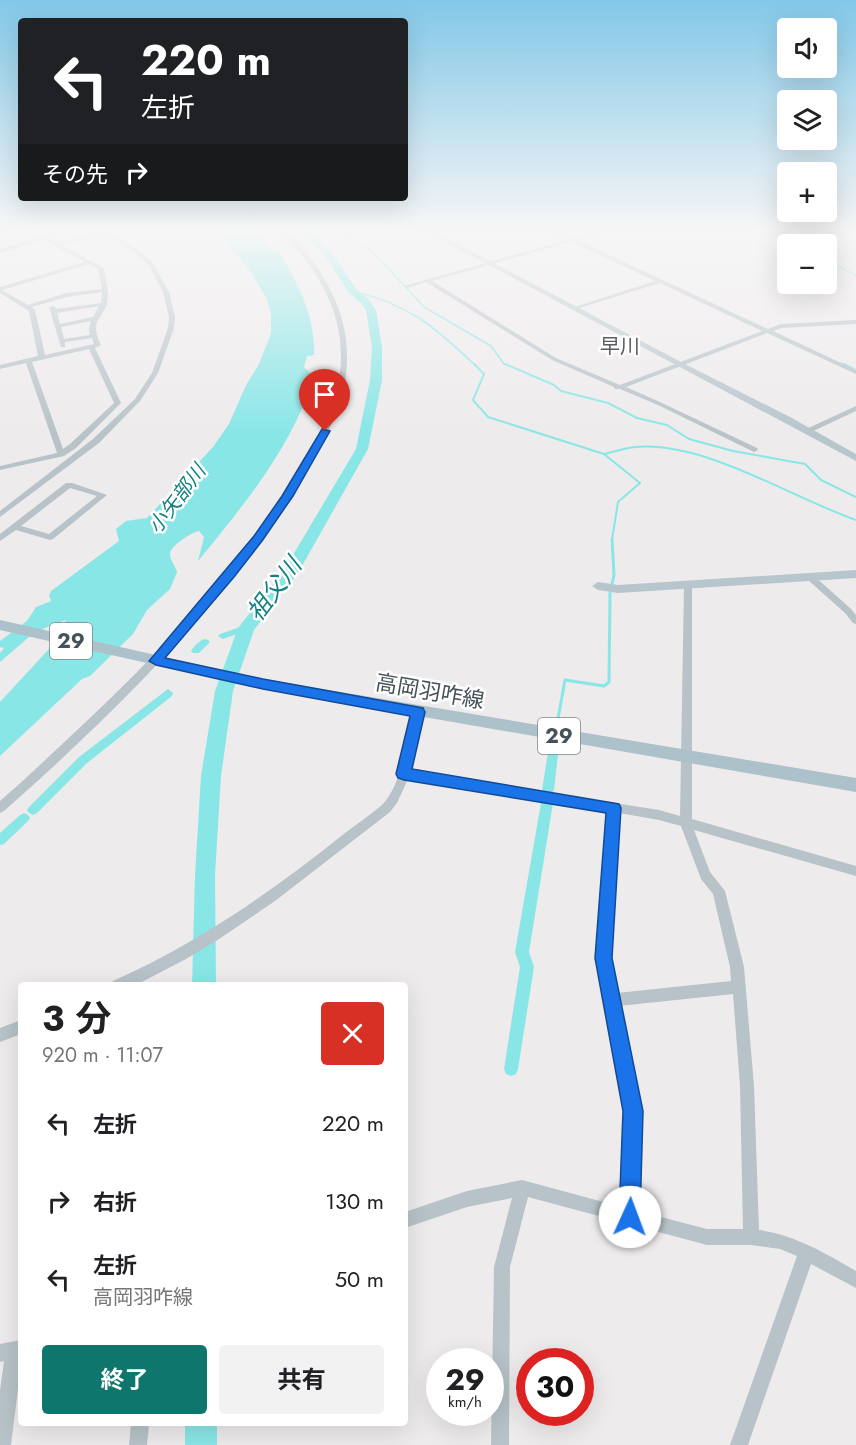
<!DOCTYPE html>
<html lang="ja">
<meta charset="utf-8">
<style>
:root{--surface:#fff;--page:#f2f2f2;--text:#202124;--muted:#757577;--accent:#0f766e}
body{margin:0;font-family:Jost,"Noto Sans JP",sans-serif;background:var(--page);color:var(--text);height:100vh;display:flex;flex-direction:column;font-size:22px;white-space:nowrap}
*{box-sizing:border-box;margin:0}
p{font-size:20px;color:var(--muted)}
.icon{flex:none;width:33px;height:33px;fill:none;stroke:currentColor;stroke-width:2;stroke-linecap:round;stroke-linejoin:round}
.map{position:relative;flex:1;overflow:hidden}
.sheet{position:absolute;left:18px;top:982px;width:390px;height:444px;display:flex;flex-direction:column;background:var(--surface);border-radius:6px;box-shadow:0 6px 24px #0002}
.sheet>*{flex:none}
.top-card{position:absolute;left:18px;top:18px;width:390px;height:183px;border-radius:6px;box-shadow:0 6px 24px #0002;background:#202124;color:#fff;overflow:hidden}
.tools{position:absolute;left:777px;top:18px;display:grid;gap:12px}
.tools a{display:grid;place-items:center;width:60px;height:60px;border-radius:6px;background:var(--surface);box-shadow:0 6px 24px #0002;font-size:30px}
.speed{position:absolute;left:426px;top:1348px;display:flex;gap:12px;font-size:30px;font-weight:700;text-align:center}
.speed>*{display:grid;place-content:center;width:78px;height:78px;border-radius:50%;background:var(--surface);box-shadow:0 6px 24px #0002;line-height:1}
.speed small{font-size:15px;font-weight:400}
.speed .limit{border:9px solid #d22;background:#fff;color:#111}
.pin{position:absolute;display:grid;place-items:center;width:51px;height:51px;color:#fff;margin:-62px -26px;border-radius:50% 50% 50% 0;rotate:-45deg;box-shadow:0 0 6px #0007}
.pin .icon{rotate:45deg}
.me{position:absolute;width:66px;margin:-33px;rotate:2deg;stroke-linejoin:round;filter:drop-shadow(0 0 4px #0008)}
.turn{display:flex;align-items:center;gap:21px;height:126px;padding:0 24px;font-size:27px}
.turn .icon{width:78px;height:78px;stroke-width:2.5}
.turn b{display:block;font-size:42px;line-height:51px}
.then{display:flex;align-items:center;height:57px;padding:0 24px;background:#0003;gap:12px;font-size:22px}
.round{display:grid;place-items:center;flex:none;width:63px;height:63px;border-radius:6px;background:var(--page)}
.overview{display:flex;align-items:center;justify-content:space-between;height:102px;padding:0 24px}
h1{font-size:36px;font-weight:700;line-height:45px}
.cta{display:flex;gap:12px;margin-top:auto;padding:12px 24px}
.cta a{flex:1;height:69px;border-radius:6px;background:var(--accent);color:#fff;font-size:24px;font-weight:700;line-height:69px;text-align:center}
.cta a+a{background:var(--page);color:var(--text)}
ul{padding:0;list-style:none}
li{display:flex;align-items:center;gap:18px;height:78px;padding:0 24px}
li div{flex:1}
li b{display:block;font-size:22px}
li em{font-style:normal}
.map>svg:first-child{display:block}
.water{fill:#89e6e7}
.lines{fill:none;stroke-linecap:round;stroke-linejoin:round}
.stream-far2{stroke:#89e6e7;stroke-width:1.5}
.stream-far1{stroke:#89e6e7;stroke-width:2}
.stream{stroke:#89e6e7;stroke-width:3}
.canal{fill:#89e6e7;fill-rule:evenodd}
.river{fill:#89e6e7;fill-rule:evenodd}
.street{fill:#b7c3c8;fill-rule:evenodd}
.secondary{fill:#b7c6cd;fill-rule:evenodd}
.primary{fill:#acc1ca;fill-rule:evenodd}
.route{fill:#1a73e8;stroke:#114b97;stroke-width:1.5}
.labels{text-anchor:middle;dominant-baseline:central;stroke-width:5;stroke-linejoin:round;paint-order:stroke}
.far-neighbourhood-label{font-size:20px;fill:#595d60;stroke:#fff}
.far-water-label{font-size:20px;font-style:italic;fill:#128081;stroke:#fff}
.shield{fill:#fff;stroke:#7d878a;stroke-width:1.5}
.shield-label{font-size:21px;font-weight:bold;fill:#455358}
.street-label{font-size:22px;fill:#455358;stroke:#fff}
.water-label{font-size:24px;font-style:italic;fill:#128081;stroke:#fff}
</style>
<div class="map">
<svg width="856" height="1445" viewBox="0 0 856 1445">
<rect width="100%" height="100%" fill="#eeebec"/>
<path class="water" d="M218,231H259L266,238L263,240L273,251L279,252C298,282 316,319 314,355L307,356L304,367L314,377C292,447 244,505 198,561L204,537L199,531C192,532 170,546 170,554C170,560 176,567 177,572L170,589L147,610L133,634L90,676L82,679L0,756V702L48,650L66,620L45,628L29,637L0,662V653L4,648L0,647V641L27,621L36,607L51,601L49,595L51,591L119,541L116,529L126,521L147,518L213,447L229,424L246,385L258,366L271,334V313L267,299L252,274Z"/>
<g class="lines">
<g class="stream-far2">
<path d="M337,231L372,251L424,307L491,346L504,364L509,366"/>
<path d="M770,231L796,244"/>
<path d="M826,260L856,275"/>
<path d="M352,291C409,304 435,327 476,366"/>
<path d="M841,363L847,366"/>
</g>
<g class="stream-far1">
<path d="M474,364L484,374L473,400L488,417L604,454L640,483L618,502L612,540"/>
<path d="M505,364L554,385L561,391L608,403L637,418L667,425L689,439L733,451L805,464L821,480L856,497"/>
<path d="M844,364L856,370"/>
<path d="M604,454C614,452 625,448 635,447C705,441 790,497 856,520"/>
</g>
<path class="stream" d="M557,724L565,680L604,686L609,682L610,593L614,575L612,539"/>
<g class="canal">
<path d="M246,625L251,628L249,630L223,639L218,636L220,634Z"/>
<path d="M205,639L208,640L210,642L199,653H193L191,651C194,646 200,640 205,639Z"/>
<path d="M168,689L173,693L172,696L87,763L37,813L33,815L29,813L27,810L29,807L79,757Z"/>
<path d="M554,742L558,743L559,746L554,790L552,793L548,795L544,793L542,790L549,746L550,743Z"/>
<path d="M547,798L551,800L553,803L529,952L534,967L518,1069L516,1074L511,1076L506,1074L504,1069L520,967L515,952L541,803L543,800Z"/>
<path d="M24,813L28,815L30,818L28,821L4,844L0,845V833L20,815Z"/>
</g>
<g class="river">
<path d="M299,231H308L330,250L356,289L368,299L376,310L382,348V380L368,449L298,573L254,630L233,691L221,776L215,875L216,986H192L195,875L201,776L215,691L238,628L284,570L356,449L370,380L372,348L366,310L361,303L349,293L324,254Z"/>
<rect x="185" y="1424" width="32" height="21"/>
</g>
<g class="street">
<path d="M97,231H102L106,235L61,245L104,268C105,277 108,287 108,296C107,320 87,316 101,345L95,348L121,403L76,448L64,456L0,470V466L57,453L26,363L0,369V365L38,356L29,311L0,293V287L85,262L44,240L0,253V249L45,236L57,242L99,234ZM89,264L98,269L102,289L66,293L28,305L2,290ZM102,292L101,303L56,309L54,306L49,307L61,347H65V342L92,338L94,344L45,355L35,310L32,307L67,297ZM99,306L93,317L60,324L57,313ZM91,321L89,329L90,335L64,339L61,327ZM89,349L114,403L70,444L63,449L32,362Z"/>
<path d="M104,231H110L138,250L153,263L169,292L175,317L174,328L158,373L140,401L99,443L0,517V511L93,439L135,399L152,373L168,328L169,317L163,292L149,265L134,252Z"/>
<path d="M282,231H287C321,265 348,309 347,359C347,405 321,447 298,485C221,608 113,715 4,811L0,813V801C31,774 60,746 90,718C165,647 235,571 291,484C314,447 340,405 341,359C342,307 315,268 282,231Z"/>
<path d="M550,231H556L572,239L599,231H607L577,240L768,329L781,324L856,320V324L782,328L773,331L856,370V374L767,333L626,387L662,403L757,448L758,450L754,452L658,405L620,389H615L614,387L552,360L426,282L407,288L404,286L567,240ZM571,242L655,281L572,308V310L660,283L762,331L620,385L556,358L432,281Z"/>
<path d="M829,231H856V233L827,234Z"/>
<path d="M856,406V411L811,432L804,430Z"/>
<path d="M66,483H72L107,495L53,539L50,540L16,530L0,541V534ZM70,488L97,496L49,534L21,526Z"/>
<path d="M810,574L813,575L851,609L856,615V624L853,623L845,613L807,579L806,577Z"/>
<path d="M688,582L692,585V819L856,866V876L694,830L710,872L725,891L744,967L754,1086L759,1230C795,1235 825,1253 856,1271V1288L811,1264L748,1445H730L797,1256L780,1249L751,1245H707L528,1197L510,1267L509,1445H491L494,1267L512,1198L467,1207L405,1228V1212L467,1191L522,1180L622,1207L626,1111L596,958L608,812L408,779L397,803L390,812L275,901L216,941L186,959L134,986H111L113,981C198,943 273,891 345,833C357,824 370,815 382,805C403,783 406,741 413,712L418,708L423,712L410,771L659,810L680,816L684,585ZM619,813L659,820L681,826L701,879L713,894L730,967L731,981L617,993L610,958ZM733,994L740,1086L743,1229H707L638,1211L640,1111L619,1006Z"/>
<path d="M21,1020V1034L0,1042V1028Z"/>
<path d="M21,1340V1365L11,1445H0V1390L4,1361L0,1362V1344Z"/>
<path d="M131,1424H149L147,1445H129Z"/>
</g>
<g class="secondary">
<path d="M425,231H433L681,362L790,417L856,454V461Z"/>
<path d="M856,570V578L618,593L598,590L592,586L598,582L618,585Z"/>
</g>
<path class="primary" d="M0,620L263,679L856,778V792L263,689L0,630Z"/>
</g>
<linearGradient id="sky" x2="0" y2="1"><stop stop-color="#82c8e8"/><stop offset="0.53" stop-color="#f7f6f6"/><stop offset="1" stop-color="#f7f6f6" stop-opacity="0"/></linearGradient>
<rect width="856" height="434" fill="url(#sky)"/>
<path class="route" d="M322,429L330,431L293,496L262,541L234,577L165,658L263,679L423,708L425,712L412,769L619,804L621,808L612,958L643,1111L640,1217L637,1224L630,1227L622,1224L619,1217L623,1111L595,958L606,813L404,780L398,778L396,774L410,716L263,689L156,665L149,661L254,536L282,496Z"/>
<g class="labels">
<g class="far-neighbourhood-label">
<text x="620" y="346">早川</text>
</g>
<g class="far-water-label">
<text transform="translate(177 499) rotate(-53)">小矢部川</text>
</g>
<g class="shield">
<rect x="50" y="623" width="42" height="36" rx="4.5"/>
<rect x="538" y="718" width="42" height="36" rx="4.5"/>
</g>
<g class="shield-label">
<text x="71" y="641">29</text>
<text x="559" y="736">29</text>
</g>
<g class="street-label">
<text transform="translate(430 691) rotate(10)">高岡羽咋線</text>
</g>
<g class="water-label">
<text transform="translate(274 589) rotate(-53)">祖父川</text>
</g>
</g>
</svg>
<div class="tools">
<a><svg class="icon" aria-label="sound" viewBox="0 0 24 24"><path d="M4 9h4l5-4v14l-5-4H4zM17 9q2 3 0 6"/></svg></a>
<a><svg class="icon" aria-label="layers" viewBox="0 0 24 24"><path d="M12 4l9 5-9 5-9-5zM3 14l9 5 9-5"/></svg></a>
<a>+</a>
<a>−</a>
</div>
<div class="speed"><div>29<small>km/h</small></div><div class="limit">30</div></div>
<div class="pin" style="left:325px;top:431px;background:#d93025"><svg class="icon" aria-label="arrive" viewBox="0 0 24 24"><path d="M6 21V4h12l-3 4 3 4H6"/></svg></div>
<svg class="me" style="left:630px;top:1217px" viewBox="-20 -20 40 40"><circle r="19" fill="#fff"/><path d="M0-13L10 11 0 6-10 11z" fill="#1a73e8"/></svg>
<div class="top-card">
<div class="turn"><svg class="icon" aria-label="left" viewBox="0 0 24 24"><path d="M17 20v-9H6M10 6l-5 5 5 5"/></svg><div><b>220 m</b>左折</div></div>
<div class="then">その先<svg class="icon" aria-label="right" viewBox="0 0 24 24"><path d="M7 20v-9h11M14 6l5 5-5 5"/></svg></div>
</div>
<section class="sheet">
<div class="overview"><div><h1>3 分</h1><p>920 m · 11:07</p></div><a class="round" style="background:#d93025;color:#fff"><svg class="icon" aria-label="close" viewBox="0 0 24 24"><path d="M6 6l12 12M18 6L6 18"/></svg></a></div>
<ul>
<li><svg class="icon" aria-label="left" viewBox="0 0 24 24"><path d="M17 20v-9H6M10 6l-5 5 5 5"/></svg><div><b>左折</b></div><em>220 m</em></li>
<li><svg class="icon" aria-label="right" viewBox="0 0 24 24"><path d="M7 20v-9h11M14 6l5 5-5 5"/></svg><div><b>右折</b></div><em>130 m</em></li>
<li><svg class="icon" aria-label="left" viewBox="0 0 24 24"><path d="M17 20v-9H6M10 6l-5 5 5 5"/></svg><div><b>左折</b><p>高岡羽咋線</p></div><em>50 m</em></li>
</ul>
<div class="cta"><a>終了</a><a>共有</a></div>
</section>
</div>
